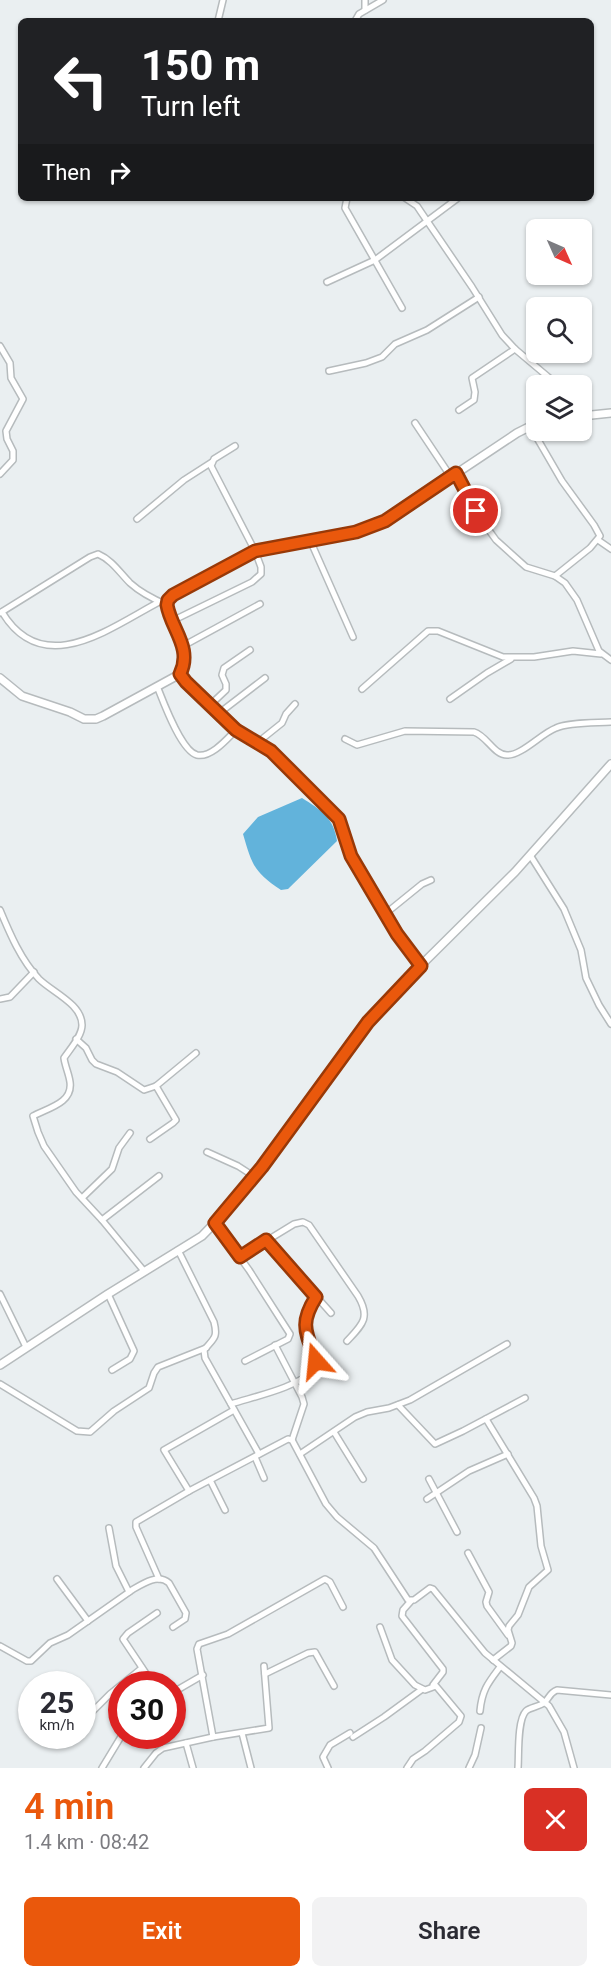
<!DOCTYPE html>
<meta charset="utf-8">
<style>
:root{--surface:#fff;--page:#f2f2f3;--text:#2b2b33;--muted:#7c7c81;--accent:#ea580c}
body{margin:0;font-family:Roboto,sans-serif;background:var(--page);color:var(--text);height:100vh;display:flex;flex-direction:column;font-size:22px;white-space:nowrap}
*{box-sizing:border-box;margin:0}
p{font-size:20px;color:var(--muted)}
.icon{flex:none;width:33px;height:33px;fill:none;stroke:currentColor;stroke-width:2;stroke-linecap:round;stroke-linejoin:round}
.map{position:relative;height:1768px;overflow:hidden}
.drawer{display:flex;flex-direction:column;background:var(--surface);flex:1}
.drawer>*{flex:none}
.hud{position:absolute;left:18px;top:18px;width:576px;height:183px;border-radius:9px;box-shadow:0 2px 4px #0004;background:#202124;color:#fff;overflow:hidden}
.needle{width:39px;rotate:135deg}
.controls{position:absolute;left:526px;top:219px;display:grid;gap:12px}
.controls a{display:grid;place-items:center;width:66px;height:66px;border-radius:9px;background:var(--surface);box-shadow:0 2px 4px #0004;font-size:30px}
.speed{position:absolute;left:18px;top:1671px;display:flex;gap:12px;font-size:30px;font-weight:700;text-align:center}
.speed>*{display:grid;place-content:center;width:78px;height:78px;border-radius:50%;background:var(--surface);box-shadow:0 2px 4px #0004;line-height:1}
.speed small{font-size:15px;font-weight:400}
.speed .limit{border:9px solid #d22;background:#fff;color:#111}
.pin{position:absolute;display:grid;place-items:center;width:51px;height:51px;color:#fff;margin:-26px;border:3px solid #fff;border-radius:50%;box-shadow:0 2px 6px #0007}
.me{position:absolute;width:66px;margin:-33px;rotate:342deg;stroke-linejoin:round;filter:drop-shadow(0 0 4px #0008)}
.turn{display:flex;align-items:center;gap:21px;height:126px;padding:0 24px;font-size:27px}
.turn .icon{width:78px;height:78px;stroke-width:2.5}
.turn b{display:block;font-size:42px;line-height:51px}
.then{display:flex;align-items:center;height:57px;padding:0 24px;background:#0003;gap:12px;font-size:22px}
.round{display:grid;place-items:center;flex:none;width:63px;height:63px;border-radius:9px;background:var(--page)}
.summary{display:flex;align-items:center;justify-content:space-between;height:102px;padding:0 24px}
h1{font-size:36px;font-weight:600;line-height:45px;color:var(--accent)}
.cta{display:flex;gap:12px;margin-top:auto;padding:12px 24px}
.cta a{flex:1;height:69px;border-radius:9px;background:var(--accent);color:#fff;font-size:24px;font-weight:600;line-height:69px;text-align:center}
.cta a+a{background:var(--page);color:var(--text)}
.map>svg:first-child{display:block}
.water{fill:#62b3db}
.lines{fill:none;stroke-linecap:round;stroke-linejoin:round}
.minor-casing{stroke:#b6bbbd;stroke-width:8}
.tertiary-casing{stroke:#b6bbbd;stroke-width:10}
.minor{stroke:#fff;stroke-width:5}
.tertiary{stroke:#fff;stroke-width:7}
.route-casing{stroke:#983908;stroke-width:15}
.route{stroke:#ea580c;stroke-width:10}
</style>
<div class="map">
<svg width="611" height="1768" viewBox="0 0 611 1768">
<rect width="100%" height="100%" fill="#eaeff1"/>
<path class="water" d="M302,798C321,810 334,818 337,841L288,889L281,890C254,872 252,865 243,834L258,817Z"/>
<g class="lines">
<g class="minor-casing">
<g id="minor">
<path d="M365,0V10"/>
<path d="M218,21L223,0"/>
<path d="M355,21L359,14L383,0"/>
<path d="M347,198L345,208L402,308"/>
<path d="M405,198L417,206L421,212L472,287L502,335L515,349L559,386"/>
<path d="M327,282L375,260L458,198"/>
<path d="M0,346L10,363L11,378L23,399L6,431L7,439L13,451V460L0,474"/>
<path d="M329,371L366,363L382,357L395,344L427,330L479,297"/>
<path d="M459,410L474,400L475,392L472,378L515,349"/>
<path d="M415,423L451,477"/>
<path d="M530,426L562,481L594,525L600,536L590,548L555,576"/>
<path d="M456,473L475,511L496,540L526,567L555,576L565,583L577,600L599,651L611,660"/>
<path d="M137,519L184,480L212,462"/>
<path d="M310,540L353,637"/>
<path d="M598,540L611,549"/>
<path d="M2,612C43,680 110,628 159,602"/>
<path d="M0,613L90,557L98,554C112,560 120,573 130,583C141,593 153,599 167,605"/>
<path d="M172,621L252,582L261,574V567L255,551L211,466L214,459L235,446"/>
<path d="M183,646L260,604"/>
<path d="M180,674L186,682L236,730L271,751L339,819L351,856L397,934L421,966"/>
<path d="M157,686C163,701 181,751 197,755C211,758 227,739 236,730"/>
<path d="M362,689L428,631H438L503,657H534L573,651L601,654"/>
<path d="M450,699L487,673L511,659"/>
<path d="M209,706L226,690V684L222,675L224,668L250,650"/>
<path d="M218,714L265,678"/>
<path d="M345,739L357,745L405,731L474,732C487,736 494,755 507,755C521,756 542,733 556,728C569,722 596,723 611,722"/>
<path d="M257,743L282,723L286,714L295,704"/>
<path d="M530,855L564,909L581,950L586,978L599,1005L611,1024"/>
<path d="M0,910C10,934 21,960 39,979C52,992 82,1004 82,1025C82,1036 70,1049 64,1058C65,1066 69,1074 70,1082C73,1103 48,1108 33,1116L38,1132L44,1146L76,1192L102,1220L144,1271"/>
<path d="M385,914L422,884L431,880"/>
<path d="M0,999L10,997L34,972"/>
<path d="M76,1039L86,1048L92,1060L96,1064L117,1072L144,1090L156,1086L196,1053"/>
<path d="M150,1139L173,1123L176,1120L156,1086"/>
<path d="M207,1152L238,1166L255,1177"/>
<path d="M82,1198L112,1169L119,1148L130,1133"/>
<path d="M102,1220L159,1176"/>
<path d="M215,1223L249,1270L290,1334L288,1339L245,1361"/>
<path d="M266,1240L331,1313"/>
<path d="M178,1250L214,1322C218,1338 214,1338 204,1350L205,1358L259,1454"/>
<path d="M240,1257L294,1224L303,1222L309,1225L358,1296C371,1318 362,1325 347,1341"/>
<path d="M0,1294L26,1347"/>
<path d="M108,1294L134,1351L130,1359L112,1370"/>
<path d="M275,1345L302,1397L304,1404L292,1440"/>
<path d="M0,1384L77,1431L90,1432L114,1411L149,1388L154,1373L158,1367L206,1348"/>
<path d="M231,1404C256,1396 297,1388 315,1369C316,1361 314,1356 312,1349C304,1325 303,1318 316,1297"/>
<path d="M398,1405L435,1444L463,1431L525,1398"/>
<path d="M486,1419L534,1498L537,1506L541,1546L548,1570L529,1587L518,1615L509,1626L508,1630L512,1643L511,1646L493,1660"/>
<path d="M334,1432L363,1479"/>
<path d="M300,1454L355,1417L367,1412L389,1408L410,1400L507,1344"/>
<path d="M255,1457L264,1478"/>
<path d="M429,1479L457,1532"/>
<path d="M210,1480L225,1510"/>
<path d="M189,1491L164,1450L234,1410"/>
<path d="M427,1499L469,1471L508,1454"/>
<path d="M109,1528L116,1566L129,1592"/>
<path d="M468,1553L489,1592L486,1602L487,1606L508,1635"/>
<path d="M57,1579L88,1621"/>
<path d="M159,1579L136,1527V1522L189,1491L288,1439L292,1440L326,1504L337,1517L374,1548L408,1600H414L430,1588L433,1589L485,1653L549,1706L564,1732L574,1768"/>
<path d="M411,1601L403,1610L402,1616L443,1669V1672L433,1685"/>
<path d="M380,1627L392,1660L415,1685L425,1690L436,1686L461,1716L459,1722L425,1751L413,1759L407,1768"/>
<path d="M0,1646L27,1661H31L50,1643L68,1635L132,1590C142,1584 158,1573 169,1583L186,1613L185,1619L173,1627"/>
<path d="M265,1674L308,1653L315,1652L334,1686"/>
<path d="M153,1684L123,1639L128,1633L157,1613"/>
<path d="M172,1693L203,1675"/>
<path d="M480,1711C482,1690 488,1683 500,1667"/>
<path d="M82,1722L110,1694L142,1668"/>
<path d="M242,1733L251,1768"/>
<path d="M213,1737L197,1649L199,1644L228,1634L325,1579L330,1582L343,1607"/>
<path d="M353,1737L384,1717L421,1690"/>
<path d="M186,1743L193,1768"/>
<path d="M102,1768L122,1735"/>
<path d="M144,1768L156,1753L163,1748L213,1737L269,1728L264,1666"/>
<path d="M328,1768L323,1757L330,1745L350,1733"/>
<path d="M469,1768L475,1755L481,1728"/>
<path d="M518,1768C519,1755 517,1720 526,1711C531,1707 538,1707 544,1703C549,1699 549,1693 557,1690L611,1695"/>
</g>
</g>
<g class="tertiary-casing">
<g id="tertiary">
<path d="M582,416L611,413"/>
<path d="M0,678L22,696L70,712L84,719H96L103,716L180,674C196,643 154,613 173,595L255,551L356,532L385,521L517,433L537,423"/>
<path d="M0,1365L108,1294L202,1236L234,1203L262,1167L368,1022L393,993L515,872L611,764"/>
</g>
</g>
<use href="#minor" class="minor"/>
<use href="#tertiary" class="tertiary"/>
</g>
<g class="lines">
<g class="route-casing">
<path id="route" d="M316,1361C306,1332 299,1324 316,1297L266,1240L240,1257L215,1223L262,1167L368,1022L421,966L397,934L351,856L339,819L271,751L236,730L186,682L180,674C193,648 171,629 167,605L168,600L173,595L255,551L356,532L385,521L456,473L476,511"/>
</g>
<use href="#route" class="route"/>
</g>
</svg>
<div class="controls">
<a><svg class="needle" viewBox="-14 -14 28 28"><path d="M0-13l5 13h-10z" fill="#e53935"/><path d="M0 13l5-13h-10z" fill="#7c7c81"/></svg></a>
<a><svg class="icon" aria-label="search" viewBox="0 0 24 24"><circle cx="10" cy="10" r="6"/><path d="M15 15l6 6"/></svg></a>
<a><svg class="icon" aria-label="layers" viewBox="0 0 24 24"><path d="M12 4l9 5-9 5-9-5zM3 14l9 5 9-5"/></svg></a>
</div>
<div class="speed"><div>25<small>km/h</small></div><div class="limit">30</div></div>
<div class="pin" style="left:476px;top:511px;background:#d93025"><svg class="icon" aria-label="arrive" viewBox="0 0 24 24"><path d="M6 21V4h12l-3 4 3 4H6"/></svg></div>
<svg class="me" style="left:316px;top:1361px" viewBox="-20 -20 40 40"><path d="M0-17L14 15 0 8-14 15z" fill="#ea580c" stroke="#fff" stroke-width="4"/></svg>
<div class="hud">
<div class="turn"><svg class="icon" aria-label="left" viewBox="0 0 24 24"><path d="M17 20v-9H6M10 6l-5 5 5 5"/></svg><div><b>150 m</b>Turn left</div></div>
<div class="then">Then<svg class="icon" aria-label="right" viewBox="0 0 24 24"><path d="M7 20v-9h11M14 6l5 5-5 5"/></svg></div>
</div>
</div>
<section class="drawer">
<div class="summary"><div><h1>4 min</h1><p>1.4 km · 08:42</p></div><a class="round" style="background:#d93025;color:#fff"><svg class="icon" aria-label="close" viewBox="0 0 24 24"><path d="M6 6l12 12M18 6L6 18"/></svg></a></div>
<div class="cta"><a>Exit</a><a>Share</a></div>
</section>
